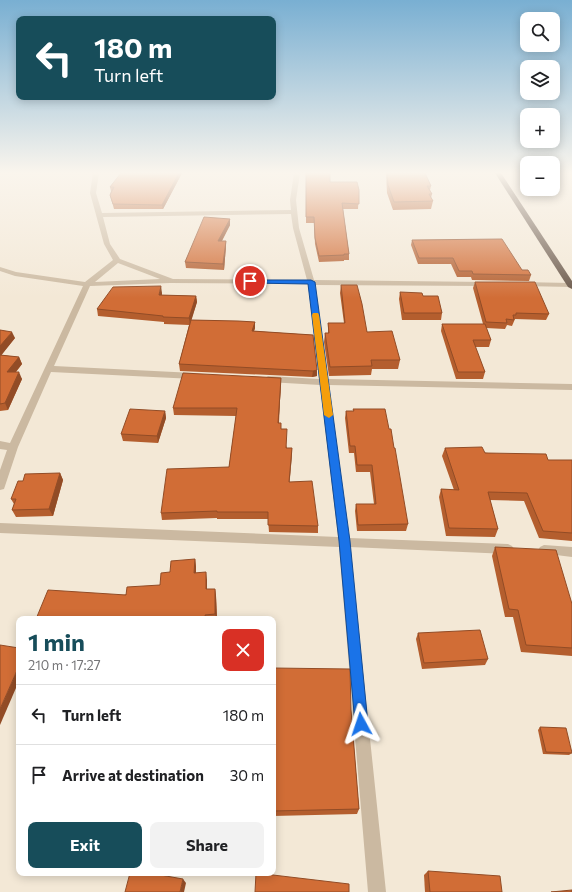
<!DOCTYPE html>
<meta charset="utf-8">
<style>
:root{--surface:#fff;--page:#f2f2f2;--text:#202124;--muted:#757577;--line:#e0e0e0;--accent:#174d5a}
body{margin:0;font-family:Commissioner,sans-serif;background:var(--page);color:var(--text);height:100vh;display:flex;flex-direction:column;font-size:15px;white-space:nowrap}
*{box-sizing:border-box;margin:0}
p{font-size:13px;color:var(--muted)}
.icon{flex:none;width:22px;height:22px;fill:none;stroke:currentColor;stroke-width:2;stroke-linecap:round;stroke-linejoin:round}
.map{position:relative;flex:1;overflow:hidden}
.side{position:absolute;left:16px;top:616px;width:260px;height:260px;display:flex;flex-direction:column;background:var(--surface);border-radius:8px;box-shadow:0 2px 10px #0003}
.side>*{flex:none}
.guide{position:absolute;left:16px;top:16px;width:260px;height:84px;border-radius:8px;box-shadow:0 2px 10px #0003;background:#174d5a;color:#fff;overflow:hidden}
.buttons{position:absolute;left:520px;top:12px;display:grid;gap:8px}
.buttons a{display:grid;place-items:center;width:40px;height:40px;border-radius:8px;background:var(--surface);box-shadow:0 2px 10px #0003;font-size:20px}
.pin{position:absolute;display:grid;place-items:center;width:34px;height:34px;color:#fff;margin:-17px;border:2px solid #fff;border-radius:50%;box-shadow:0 1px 4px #0007}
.me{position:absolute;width:44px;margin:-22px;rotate:355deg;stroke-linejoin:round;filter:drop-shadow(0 0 3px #0008)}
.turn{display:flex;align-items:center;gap:14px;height:84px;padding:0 12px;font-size:18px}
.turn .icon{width:52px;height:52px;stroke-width:2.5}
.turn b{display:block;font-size:28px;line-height:34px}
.round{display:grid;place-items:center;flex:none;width:42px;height:42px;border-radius:8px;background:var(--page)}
.summary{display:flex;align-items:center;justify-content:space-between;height:68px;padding:0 12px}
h1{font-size:24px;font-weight:700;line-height:30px;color:var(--accent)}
.button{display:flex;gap:8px;margin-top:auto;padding:8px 12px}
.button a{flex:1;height:46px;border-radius:8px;background:var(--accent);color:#fff;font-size:16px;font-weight:700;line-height:46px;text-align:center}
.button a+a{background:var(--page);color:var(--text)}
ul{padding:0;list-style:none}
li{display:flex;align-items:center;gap:12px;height:60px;padding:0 12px;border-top:1px solid var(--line)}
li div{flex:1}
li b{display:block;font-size:15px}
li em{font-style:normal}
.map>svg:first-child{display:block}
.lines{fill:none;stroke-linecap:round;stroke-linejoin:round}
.minor{fill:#cbb9a1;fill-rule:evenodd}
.trunk{fill:#685648;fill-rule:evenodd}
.wall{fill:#b45e2e}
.shaded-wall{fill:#924c26}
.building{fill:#d16d36;stroke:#924c26}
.route{fill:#1a73e8;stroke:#114b97}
.slow{fill:#f59e0b}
</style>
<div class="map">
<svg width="572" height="892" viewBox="0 0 572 892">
<rect width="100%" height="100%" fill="#f3e8d6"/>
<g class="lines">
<g class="minor">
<path d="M93,173H99L96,193L102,213L291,210L290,200L294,173H300L296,200L299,228L314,280L487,282L491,284L487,286L315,285L328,379L572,384V390L329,385L349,538L508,544L512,546L514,549L512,552L508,554L350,547L386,892H368L339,547L0,533V523L338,537L320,385L268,382L264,379L268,376L319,379L308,284L170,283L90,286L54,366L194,373L198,376L194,379L51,372L18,447L4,489L0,490V470L7,450L0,449V441L10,443L83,286L15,276L0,271V267L16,272L85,282L113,260L104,244L90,193ZM291,214L293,228L307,280L173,279L120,259L110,244L103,217ZM118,263L160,279L95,282Z"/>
<path d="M520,282L571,283L572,287L523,286L519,284Z"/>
<path d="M544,545L572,547V557L540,553L538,550L540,547Z"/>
</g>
<path class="trunk" d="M495,173H501L572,281V289L568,287Z"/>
</g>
<g class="wall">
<path d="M121,173H182L163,209H114L110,195L111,191L110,187Z"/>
<path d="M306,173L330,182L359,190L358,209H343L349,254V260H344V261L319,262L315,244L314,223H306Z"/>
<path d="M386,173H425L431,186L430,190L432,194L431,198L433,201L431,209L393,210L387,193Z"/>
<path d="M230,219V225L222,241H226V246L224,270L186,268L185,262Z"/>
<path d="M412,240L522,270L531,275L529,281L472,280L471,277H457L451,264H418L411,245Z"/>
<path d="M475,282L549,314L546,320L515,319L512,326L507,325L505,329L486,328L491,340L489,347H475L485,372L483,379H456L441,331L442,324H483L473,288Z"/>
<path d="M341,285L367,332L400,360L398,369H372L371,375L329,376L324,342L325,333H328V323H344L340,293Z"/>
<path d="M400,292L423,296L442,313L441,320H402L399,299Z"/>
<path d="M162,293V295L196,296L197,302L191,320L255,322V328L254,331L313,335L317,376L312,377L180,371L179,364L189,325L164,324V322L98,316L97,309Z"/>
<path d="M0,330L15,338L1,355L19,357L22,364L16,372L22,379L8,410L0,411Z"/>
<path d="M281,378L279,423L281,429L287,448H292L289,482L318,526V533L269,532L268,519H217V518L162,520L161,513L229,467L236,416L174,415L173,408Z"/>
<path d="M353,409L408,524L406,531H357L355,511L356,504H374L370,472H356L354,453H349L345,418L346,411H353Z"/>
<path d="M165,411L166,418L158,443L123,441L121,434Z"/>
<path d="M445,448L548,460H572V541L539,538L524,501L490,500L498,529L495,537L446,536L439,497L441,489L454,490L442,456Z"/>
<path d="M60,473L63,480L53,516L16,517L12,510L14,504L11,499L23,481Z"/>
<path d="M495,547L572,604V656L521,652L513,617H505L492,556Z"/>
<path d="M195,559L196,567V573L207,580V589H215L216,596L217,619H36L160,585L170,572Z"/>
<path d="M418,633L488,659L485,665L422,669L416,639Z"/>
<path d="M273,668L351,710L359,809L357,814L273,816Z"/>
<path d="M540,727L572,753L569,755L543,754L538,730Z"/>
<path d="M428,871L502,892H425L424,875Z"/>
</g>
<g class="shaded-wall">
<path d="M179,173H182L163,209L162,205Z"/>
<path d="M230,219V225L219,246L218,241Z"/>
<path d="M226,241V246L224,270L223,264Z"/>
<path d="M161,286L162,293L161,301L159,295Z"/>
<path d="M196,296L197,302L190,325L189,318Z"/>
<path d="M255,322V328L252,337V331Z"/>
<path d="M12,332L15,338L0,357V346Z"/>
<path d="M19,357L22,364L10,379L7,372Z"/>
<path d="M317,370V376L312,377L313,371Z"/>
<path d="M19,372L22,379L8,410L5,403Z"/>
<path d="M281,378V385L278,430V423Z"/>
<path d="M165,411L166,418L158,443L157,436Z"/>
<path d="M292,448V455L289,489V482Z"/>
<path d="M60,473L63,480L53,516L49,509Z"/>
<path d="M195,559L196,567V581L194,573Z"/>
<path d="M206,572L207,580V597L206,589Z"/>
<path d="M215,589L216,596L217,619L215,614Z"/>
<path d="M19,666V681L0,725V709Z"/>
<path d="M183,879L186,883L184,892H180Z"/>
</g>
<g class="building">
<path d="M121,173H179L162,205L113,204L110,195L114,187H110Z"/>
<path d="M306,173H330V182H357L359,190V204L342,203L349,254H344V255L319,256L315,238L314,217H306Z"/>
<path d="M387,173H425L431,186H427L432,194H429L433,201L394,202L388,185Z"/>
<path d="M204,217L230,219L218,241H226L223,264L185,262Z"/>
<path d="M502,239L522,270H528L531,275L473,274L472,271H459L453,258H419L412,240Z"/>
<path d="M475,282H535L549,314L516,313V315H513L514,320L506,319L507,323L486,322Z"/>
<path d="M341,285H357L362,304L367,332L392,331L400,360H371L372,366L330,367L325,333H329L328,323H345Z"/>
<path d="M161,286L159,295L196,296L189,318L163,317V316L97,309L113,287Z"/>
<path d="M400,292L422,293L423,296H438L442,313H404Z"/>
<path d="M191,320L238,321L255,322L252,331L313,335L317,370L313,371L179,364Z"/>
<path d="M442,324H485L491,340H473L485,372H458Z"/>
<path d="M0,330L12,332L0,346Z"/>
<path d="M0,355L19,357L7,372H19L5,403L0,404Z"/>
<path d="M183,373L281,378L278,423H281V429H287L286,448H292L289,482L312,481L318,526L268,525V512H217V511L161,513L167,469L229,467L237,408H173Z"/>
<path d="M130,409L165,411L157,436L121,434Z"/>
<path d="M353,409H385L389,429H391L394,448H395L408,524L358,525L356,504H376L372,465H357L355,446H350L346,411H354Z"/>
<path d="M482,447L485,453L546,454L548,460H572V533L543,531L527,493L488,492L498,529L449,528L441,489L459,490L445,448Z"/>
<path d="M60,473L49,509L12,510L16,499H11L18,481H23L25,474Z"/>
<path d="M495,547L556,550L572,604V648L526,645L518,610L509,609Z"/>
<path d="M195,559L194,573L206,572V589H215V614L205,615L206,619H36L48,590L126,595L127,587L160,585L161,573L170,572L171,561Z"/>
<path d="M480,630L488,659L424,663L418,633Z"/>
<path d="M0,645L19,648V666L0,709Z"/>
<path d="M273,668L350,669L351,710L359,809L273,811Z"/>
<path d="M540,727L566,728L572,753L546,752Z"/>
<path d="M428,871L500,876L502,892H430Z"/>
<path d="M130,873H149L183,879L180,892H125Z"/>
<path d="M256,873L349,884V892H255Z"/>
<path d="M572,890V892H551Z"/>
</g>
<linearGradient id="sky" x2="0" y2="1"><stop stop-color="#79afd2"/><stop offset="0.58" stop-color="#faf5ed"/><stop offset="1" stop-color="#faf5ed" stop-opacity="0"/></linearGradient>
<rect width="572" height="298" fill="url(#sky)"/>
<path class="route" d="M247,280H311L315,282L350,541L368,724L366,729L361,731L357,729L355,724L339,541L308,284L250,283H247Z"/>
<path class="slow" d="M313,313H318L319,315L333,415L329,418L324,415L312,315Z"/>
</svg>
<div class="buttons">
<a><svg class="icon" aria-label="search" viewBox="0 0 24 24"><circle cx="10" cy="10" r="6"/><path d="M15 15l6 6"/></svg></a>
<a><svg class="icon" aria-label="layers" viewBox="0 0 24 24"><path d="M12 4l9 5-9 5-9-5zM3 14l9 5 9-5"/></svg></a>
<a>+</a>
<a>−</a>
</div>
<div class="pin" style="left:250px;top:281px;background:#d93025"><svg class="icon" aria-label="arrive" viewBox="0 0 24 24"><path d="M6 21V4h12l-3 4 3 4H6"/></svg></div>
<svg class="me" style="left:361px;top:724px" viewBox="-20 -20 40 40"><path d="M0-17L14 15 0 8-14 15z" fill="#1a73e8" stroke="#fff" stroke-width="4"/></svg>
<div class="guide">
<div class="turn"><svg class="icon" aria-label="left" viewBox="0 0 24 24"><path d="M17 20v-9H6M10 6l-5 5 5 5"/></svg><div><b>180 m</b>Turn left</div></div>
</div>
<section class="side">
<div class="summary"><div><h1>1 min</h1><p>210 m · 17:27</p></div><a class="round" style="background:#d93025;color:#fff"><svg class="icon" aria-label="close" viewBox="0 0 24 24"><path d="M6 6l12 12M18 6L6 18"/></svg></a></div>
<ul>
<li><svg class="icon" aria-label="left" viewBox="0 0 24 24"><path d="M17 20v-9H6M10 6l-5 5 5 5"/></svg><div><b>Turn left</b></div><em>180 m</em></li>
<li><svg class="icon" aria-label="arrive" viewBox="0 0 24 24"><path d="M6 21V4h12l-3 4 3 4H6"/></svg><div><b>Arrive at destination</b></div><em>30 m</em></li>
</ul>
<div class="button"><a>Exit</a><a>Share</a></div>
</section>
</div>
